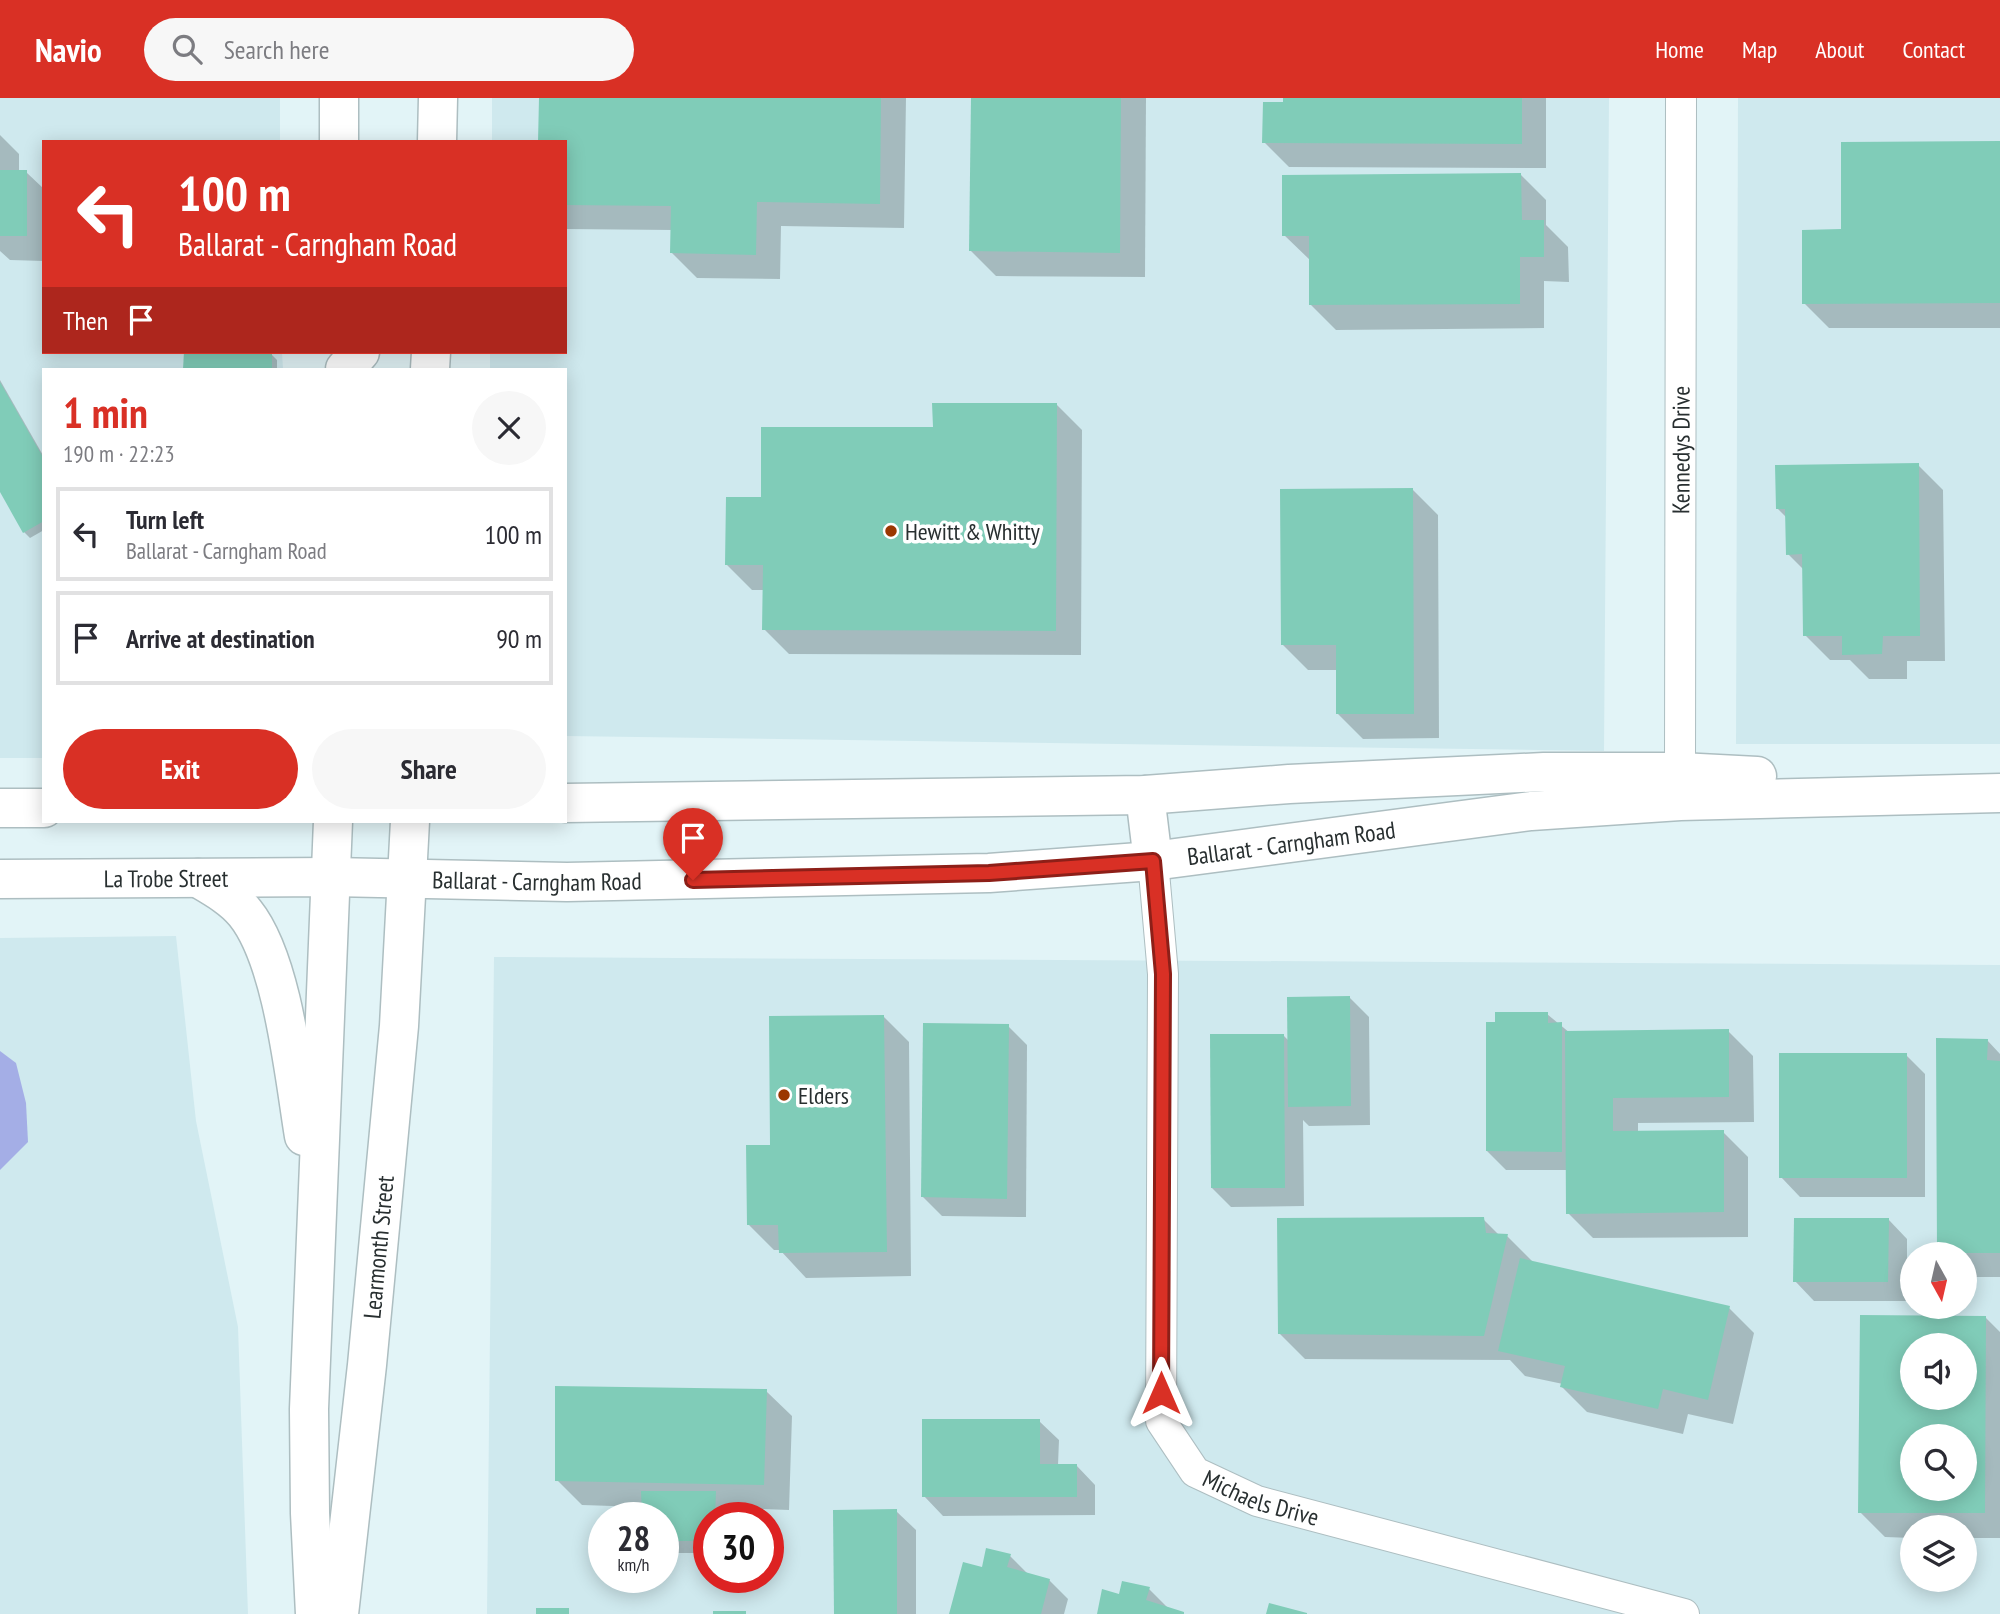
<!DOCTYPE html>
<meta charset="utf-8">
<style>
:root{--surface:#fff;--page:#f7f7f7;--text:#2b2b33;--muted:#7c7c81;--line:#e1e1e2;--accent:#d93025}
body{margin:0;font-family:"PT Sans Narrow",sans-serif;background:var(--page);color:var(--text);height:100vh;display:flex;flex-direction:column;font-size:26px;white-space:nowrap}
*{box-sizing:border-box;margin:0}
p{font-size:23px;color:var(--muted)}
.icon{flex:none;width:38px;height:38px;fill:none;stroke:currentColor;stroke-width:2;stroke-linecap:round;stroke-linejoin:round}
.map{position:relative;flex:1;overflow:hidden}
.drawer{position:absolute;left:42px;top:270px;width:525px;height:455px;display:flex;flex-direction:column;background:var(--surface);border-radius:0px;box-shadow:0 4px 18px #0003}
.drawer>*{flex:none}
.guide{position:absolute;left:42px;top:42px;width:525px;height:214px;border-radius:0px;box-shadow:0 4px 18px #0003;background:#d93025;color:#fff;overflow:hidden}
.needle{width:46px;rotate:172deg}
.buttons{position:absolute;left:1900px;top:1144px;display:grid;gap:14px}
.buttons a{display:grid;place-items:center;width:77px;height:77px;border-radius:50%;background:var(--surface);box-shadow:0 4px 18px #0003;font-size:35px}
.speed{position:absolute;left:588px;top:1404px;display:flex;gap:14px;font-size:35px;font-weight:700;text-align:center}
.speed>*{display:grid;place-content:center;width:91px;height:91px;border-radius:50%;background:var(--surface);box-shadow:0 4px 18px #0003;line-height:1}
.speed small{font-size:18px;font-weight:400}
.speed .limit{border:10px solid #d22;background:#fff;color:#111}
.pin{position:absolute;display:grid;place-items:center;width:60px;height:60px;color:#fff;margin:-72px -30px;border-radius:50% 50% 50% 0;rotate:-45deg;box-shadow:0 0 7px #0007}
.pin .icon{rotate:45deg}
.me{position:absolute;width:77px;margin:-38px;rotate:0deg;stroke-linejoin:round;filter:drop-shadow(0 0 5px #0008)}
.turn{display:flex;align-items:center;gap:24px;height:147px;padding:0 21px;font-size:32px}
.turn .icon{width:91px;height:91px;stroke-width:2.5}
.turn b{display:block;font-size:49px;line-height:60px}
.then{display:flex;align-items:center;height:66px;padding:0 21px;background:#0003;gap:14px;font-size:26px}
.round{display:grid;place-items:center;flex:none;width:74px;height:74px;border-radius:37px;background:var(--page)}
.summary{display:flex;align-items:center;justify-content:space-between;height:119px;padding:0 21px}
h1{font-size:42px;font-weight:700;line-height:52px;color:var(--accent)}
.button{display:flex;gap:14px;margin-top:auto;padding:14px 21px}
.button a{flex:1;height:80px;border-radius:42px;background:var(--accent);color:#fff;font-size:28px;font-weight:700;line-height:80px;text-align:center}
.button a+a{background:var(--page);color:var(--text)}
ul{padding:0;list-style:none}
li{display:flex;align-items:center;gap:21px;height:94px;margin:0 14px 10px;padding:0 7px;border:4px solid var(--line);border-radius:0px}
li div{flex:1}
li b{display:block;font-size:26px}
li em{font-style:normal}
header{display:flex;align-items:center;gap:42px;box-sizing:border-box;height:98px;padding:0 35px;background:var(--accent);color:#fff}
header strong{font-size:33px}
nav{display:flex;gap:38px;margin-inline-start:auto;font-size:24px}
.search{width:490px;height:63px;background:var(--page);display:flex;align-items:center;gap:18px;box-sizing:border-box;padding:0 24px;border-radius:38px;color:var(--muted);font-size:26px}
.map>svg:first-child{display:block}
.built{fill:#cfe9ee;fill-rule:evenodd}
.water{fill:#a4aee6}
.shadow{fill:#0003;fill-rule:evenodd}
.building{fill:#80ccb8;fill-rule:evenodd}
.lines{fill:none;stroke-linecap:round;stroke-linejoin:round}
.street-casing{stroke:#adbec1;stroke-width:32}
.secondary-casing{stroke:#adbec1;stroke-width:41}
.street{stroke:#fff;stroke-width:30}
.secondary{stroke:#fff;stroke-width:38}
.route-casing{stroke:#8d1f18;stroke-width:18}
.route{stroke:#d93025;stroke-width:12}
.poi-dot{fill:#9b3701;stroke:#fff;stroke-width:2.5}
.labels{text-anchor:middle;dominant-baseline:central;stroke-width:7;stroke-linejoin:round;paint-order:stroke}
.street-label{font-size:24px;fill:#282f30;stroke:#fff}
.poi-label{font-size:24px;fill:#282f30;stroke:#fff;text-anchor:start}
</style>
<header>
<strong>Navio</strong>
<div class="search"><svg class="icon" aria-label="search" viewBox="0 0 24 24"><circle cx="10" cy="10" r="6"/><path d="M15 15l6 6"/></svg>Search here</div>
<nav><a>Home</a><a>Map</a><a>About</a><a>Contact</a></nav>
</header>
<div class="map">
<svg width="2000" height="1516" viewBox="0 0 2000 1516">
<rect width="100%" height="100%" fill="#e2f4f7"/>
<g class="built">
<path d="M0,0H280V44H44V254H282L283,271H44V660H0Z"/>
<path d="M492,0H1609L1604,653L565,638V271H490V254H565V44H492Z"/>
<path d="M1738,0H2000V646H1736Z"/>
<path d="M176,838L196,1023L238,1229L248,1516H0V840Z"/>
<path d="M494,859L2000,867V1516H487ZM1913,1157H1965V1209H1913ZM1913,1248H1965V1300H1913ZM1913,1339H1965V1391H1913ZM604,1419H663V1479H604ZM709,1419H768V1479H709ZM1913,1430H1965V1482H1913Z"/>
</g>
<path class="water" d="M0,953L16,965L26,1005L28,1044L0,1072Z"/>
<g class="shadow">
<path d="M541,0H906L904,130L781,128L780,181L697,180L672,155V132L565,131V44Z"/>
<path d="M972,0H1146L1145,179L996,178L971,153Z"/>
<path d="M1284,0H1546V70L1289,69L1264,44L1284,6Z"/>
<path d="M0,37L19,56V74H26L44,91V163L10,162L0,153Z"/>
<path d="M2000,45V230H1829L1804,205L1843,133Z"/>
<path d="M1521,77L1546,102V127L1568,149L1569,184L1544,183V230L1336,232L1311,207V163L1284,137Z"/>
<path d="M185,255L271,256L277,262V271H185Z"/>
<path d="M0,282L44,359V432L30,440L24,434L0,391Z"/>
<path d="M1057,307L1082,332L1081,557L789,556L764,531V492H752L727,467L762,401L934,331Z"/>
<path d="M1918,367L1943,392L1945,563H1907V581H1869L1850,562H1830L1805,537L1804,472L1788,456L1787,420L1777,410Z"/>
<path d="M1413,392L1438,417L1439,640L1363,641L1338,616L1337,572H1308L1283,547Z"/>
<path d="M1350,900L1369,919L1370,1027L1309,1028L1303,1022L1304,1108L1231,1109L1212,1090L1284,938L1289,943Z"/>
<path d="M1547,916L1570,935L1728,933L1753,958L1754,1024L1638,1025V1035L1723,1034L1748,1059V1139L1593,1140L1568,1115L1567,1072H1506L1487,1053Z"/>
<path d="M883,918L909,944L911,1178L806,1180L780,1152H774L749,1127L772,1049Z"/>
<path d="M1008,928L1027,947L1026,1119L942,1118L923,1099Z"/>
<path d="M1987,942L2000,956V1179H1965V1157H1941L1938,1154Z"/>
<path d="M1906,957L1925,976V1099H1800L1781,1079Z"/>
<path d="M1483,1121L1499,1137L1507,1138L1532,1163V1165L1729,1210L1754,1235L1733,1326L1688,1316L1683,1336L1587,1314L1562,1289L1563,1286L1525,1278L1510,1262L1305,1261L1279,1235Z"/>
<path d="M1888,1121L1907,1141V1203H1814L1795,1183Z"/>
<path d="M1862,1219L1986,1220L2000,1234V1440H1965V1430H1913V1440L1885,1439L1860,1414ZM1913,1248H1965V1300H1913ZM1913,1339H1965V1391H1913Z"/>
<path d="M766,1293L792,1318L789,1412L728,1410V1419H709V1455H663V1419H644L643,1409L582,1407L557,1382Z"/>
<path d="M1039,1323L1059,1342L1058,1367H1076L1095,1387V1417L943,1418L924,1398Z"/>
<path d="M896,1413L916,1432V1516H836Z"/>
<path d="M1010,1458L1029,1477L1049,1482L1068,1501L1064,1516H951L983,1471Z"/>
<path d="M1149,1491L1168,1510L1184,1516H1098Z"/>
</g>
<g class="building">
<path d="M539,0H881L880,106L757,104L756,157L670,155L671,108L565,107V44H538Z"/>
<path d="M971,0H1121L1120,155L969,153Z"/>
<path d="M1283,0H1522V46L1262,45L1263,4H1283Z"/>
<path d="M2000,43V205L1802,206V132L1841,131V44Z"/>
<rect x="0" y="72" width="27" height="66"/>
<path d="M1521,75L1522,122H1544V159H1520V206L1309,207V138H1282V77Z"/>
<path d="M184,254H272V271H183Z"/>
<path d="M0,284L44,361V423L23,435L0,394Z"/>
<path d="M932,305H1057L1056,533L762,532L763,467H725L726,399H761V329H933Z"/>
<path d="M1919,365L1920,538H1883L1882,556L1842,557V538H1803L1802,456L1786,457L1785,411H1776L1775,367Z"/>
<path d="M1413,390L1414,616H1336V547H1281L1280,391Z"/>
<path d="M1350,898L1351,1008L1288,1009L1287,899Z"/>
<path d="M1495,914H1548V925L1562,924V1054L1486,1053V924H1495Z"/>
<path d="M884,917L887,1154L779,1155L778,1127H747L746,1047H770L769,918Z"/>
<path d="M923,925L1009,926L1007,1101L921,1099Z"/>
<path d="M1729,931V999L1613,1000V1033L1724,1032V1114L1566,1116L1565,933Z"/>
<path d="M1210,936H1284L1285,1090H1211Z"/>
<path d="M1936,940L1988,941L1987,962L2000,963V1155H1937Z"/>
<rect x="1779" y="955" width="128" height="125"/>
<path d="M1484,1119L1486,1135L1508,1136L1484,1238L1278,1236L1277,1120Z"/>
<path d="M1794,1120H1889L1888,1184H1793Z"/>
<path d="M1520,1160L1730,1208L1708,1302L1663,1291L1658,1311L1560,1289L1565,1268L1498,1253Z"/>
<path d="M1860,1217L1986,1218L1985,1415H1858ZM1913,1248H1965V1300H1913ZM1913,1339H1965V1391H1913Z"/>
<path d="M555,1288L767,1291L764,1387L555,1383Z"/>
<path d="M922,1321H1040V1366H1077V1399H922Z"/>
<path d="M641,1393H716L715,1419H709V1443H663V1419H642Z"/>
<path d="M897,1411V1516H834L833,1412Z"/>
<path d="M986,1450L1011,1456L1007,1469L1050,1481L1041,1516H949L963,1464L982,1469Z"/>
<path d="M1122,1483L1150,1489L1146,1502L1184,1514V1516H1097L1102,1491L1119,1496Z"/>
<path d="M1269,1505L1307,1515V1516H1266Z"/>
<rect x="536" y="1510" width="33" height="6"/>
<rect x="713" y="1513" width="33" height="3"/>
</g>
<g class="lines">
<g class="street-casing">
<g id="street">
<path id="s1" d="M1680,674L1681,0"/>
<path id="s2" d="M1153,763L1163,876L1161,1323L1195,1374L1257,1403L1684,1516"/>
</g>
</g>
<g class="secondary-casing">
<g id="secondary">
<path d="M339,44V0"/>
<path d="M437,44L438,0"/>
<path d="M345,271L360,254"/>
<path d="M430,271L431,254"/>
<path d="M1145,697L1153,763"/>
<path d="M565,705L1145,697L1289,686L1544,674H1680L1757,678"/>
<path d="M0,710H44"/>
<path d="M198,780C215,790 233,800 245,815C283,862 294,977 304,1038"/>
<path id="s3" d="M0,781L332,779L567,784L989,775L1153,763L1531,713L1680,703L2000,695"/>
<path d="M315,1516L310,1415L309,1311L333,723"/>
<path id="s4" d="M339,1516L367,1267L399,928L410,723"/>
</g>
</g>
<use href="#street" class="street"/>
<use href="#secondary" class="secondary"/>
</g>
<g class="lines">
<g class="route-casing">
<path id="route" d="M693,782L989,775L1153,763L1163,876L1161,1295"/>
</g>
<use href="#route" class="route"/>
</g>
<g class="poi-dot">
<circle cx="891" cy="433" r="7"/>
<circle cx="784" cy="997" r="7"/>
</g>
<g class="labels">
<g class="street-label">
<text stroke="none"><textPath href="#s1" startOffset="322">Kennedys Drive</textPath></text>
<text stroke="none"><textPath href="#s3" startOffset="1293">Ballarat - Carngham Road</textPath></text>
<text stroke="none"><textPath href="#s3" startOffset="166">La Trobe Street</textPath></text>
<text stroke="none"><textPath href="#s3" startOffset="537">Ballarat - Carngham Road</textPath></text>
<text stroke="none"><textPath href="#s4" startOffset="369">Learmonth Street</textPath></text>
<text stroke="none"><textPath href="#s2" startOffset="693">Michaels Drive</textPath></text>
</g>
<g class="poi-label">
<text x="905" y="433">Hewitt &amp; Whitty</text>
<text x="798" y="997">Elders</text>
</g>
</g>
</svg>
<div class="buttons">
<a><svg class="needle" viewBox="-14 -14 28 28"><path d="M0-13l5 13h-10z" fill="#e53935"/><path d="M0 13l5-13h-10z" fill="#7c7c81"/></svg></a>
<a><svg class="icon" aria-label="sound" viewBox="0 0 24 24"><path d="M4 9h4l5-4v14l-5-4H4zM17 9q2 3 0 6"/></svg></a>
<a><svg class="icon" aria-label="search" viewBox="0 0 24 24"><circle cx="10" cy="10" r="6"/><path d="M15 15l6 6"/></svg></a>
<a><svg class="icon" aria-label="layers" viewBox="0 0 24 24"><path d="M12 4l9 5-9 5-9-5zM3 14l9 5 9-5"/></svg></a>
</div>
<div class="speed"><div>28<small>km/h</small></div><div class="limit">30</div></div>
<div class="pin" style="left:693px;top:782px;background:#d93025"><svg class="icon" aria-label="arrive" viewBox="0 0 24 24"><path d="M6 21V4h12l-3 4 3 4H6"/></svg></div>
<svg class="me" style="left:1161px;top:1295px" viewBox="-20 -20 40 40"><path d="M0-17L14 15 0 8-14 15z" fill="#d93025" stroke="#fff" stroke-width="4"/></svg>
<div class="guide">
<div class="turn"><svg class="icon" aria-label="left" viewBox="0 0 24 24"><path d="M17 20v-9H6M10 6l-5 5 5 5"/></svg><div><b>100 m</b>Ballarat - Carngham Road</div></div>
<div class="then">Then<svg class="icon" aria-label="arrive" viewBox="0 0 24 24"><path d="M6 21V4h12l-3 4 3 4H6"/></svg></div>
</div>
<section class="drawer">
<div class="summary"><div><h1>1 min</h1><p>190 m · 22:23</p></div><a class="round"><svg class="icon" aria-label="close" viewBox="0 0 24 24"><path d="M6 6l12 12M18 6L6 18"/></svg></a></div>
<ul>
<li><svg class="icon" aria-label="left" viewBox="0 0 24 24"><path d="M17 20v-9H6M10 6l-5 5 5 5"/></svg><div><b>Turn left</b><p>Ballarat - Carngham Road</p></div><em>100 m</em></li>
<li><svg class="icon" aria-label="arrive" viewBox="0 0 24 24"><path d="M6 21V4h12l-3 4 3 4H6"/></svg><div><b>Arrive at destination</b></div><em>90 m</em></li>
</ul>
<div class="button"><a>Exit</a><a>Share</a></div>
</section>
</div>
